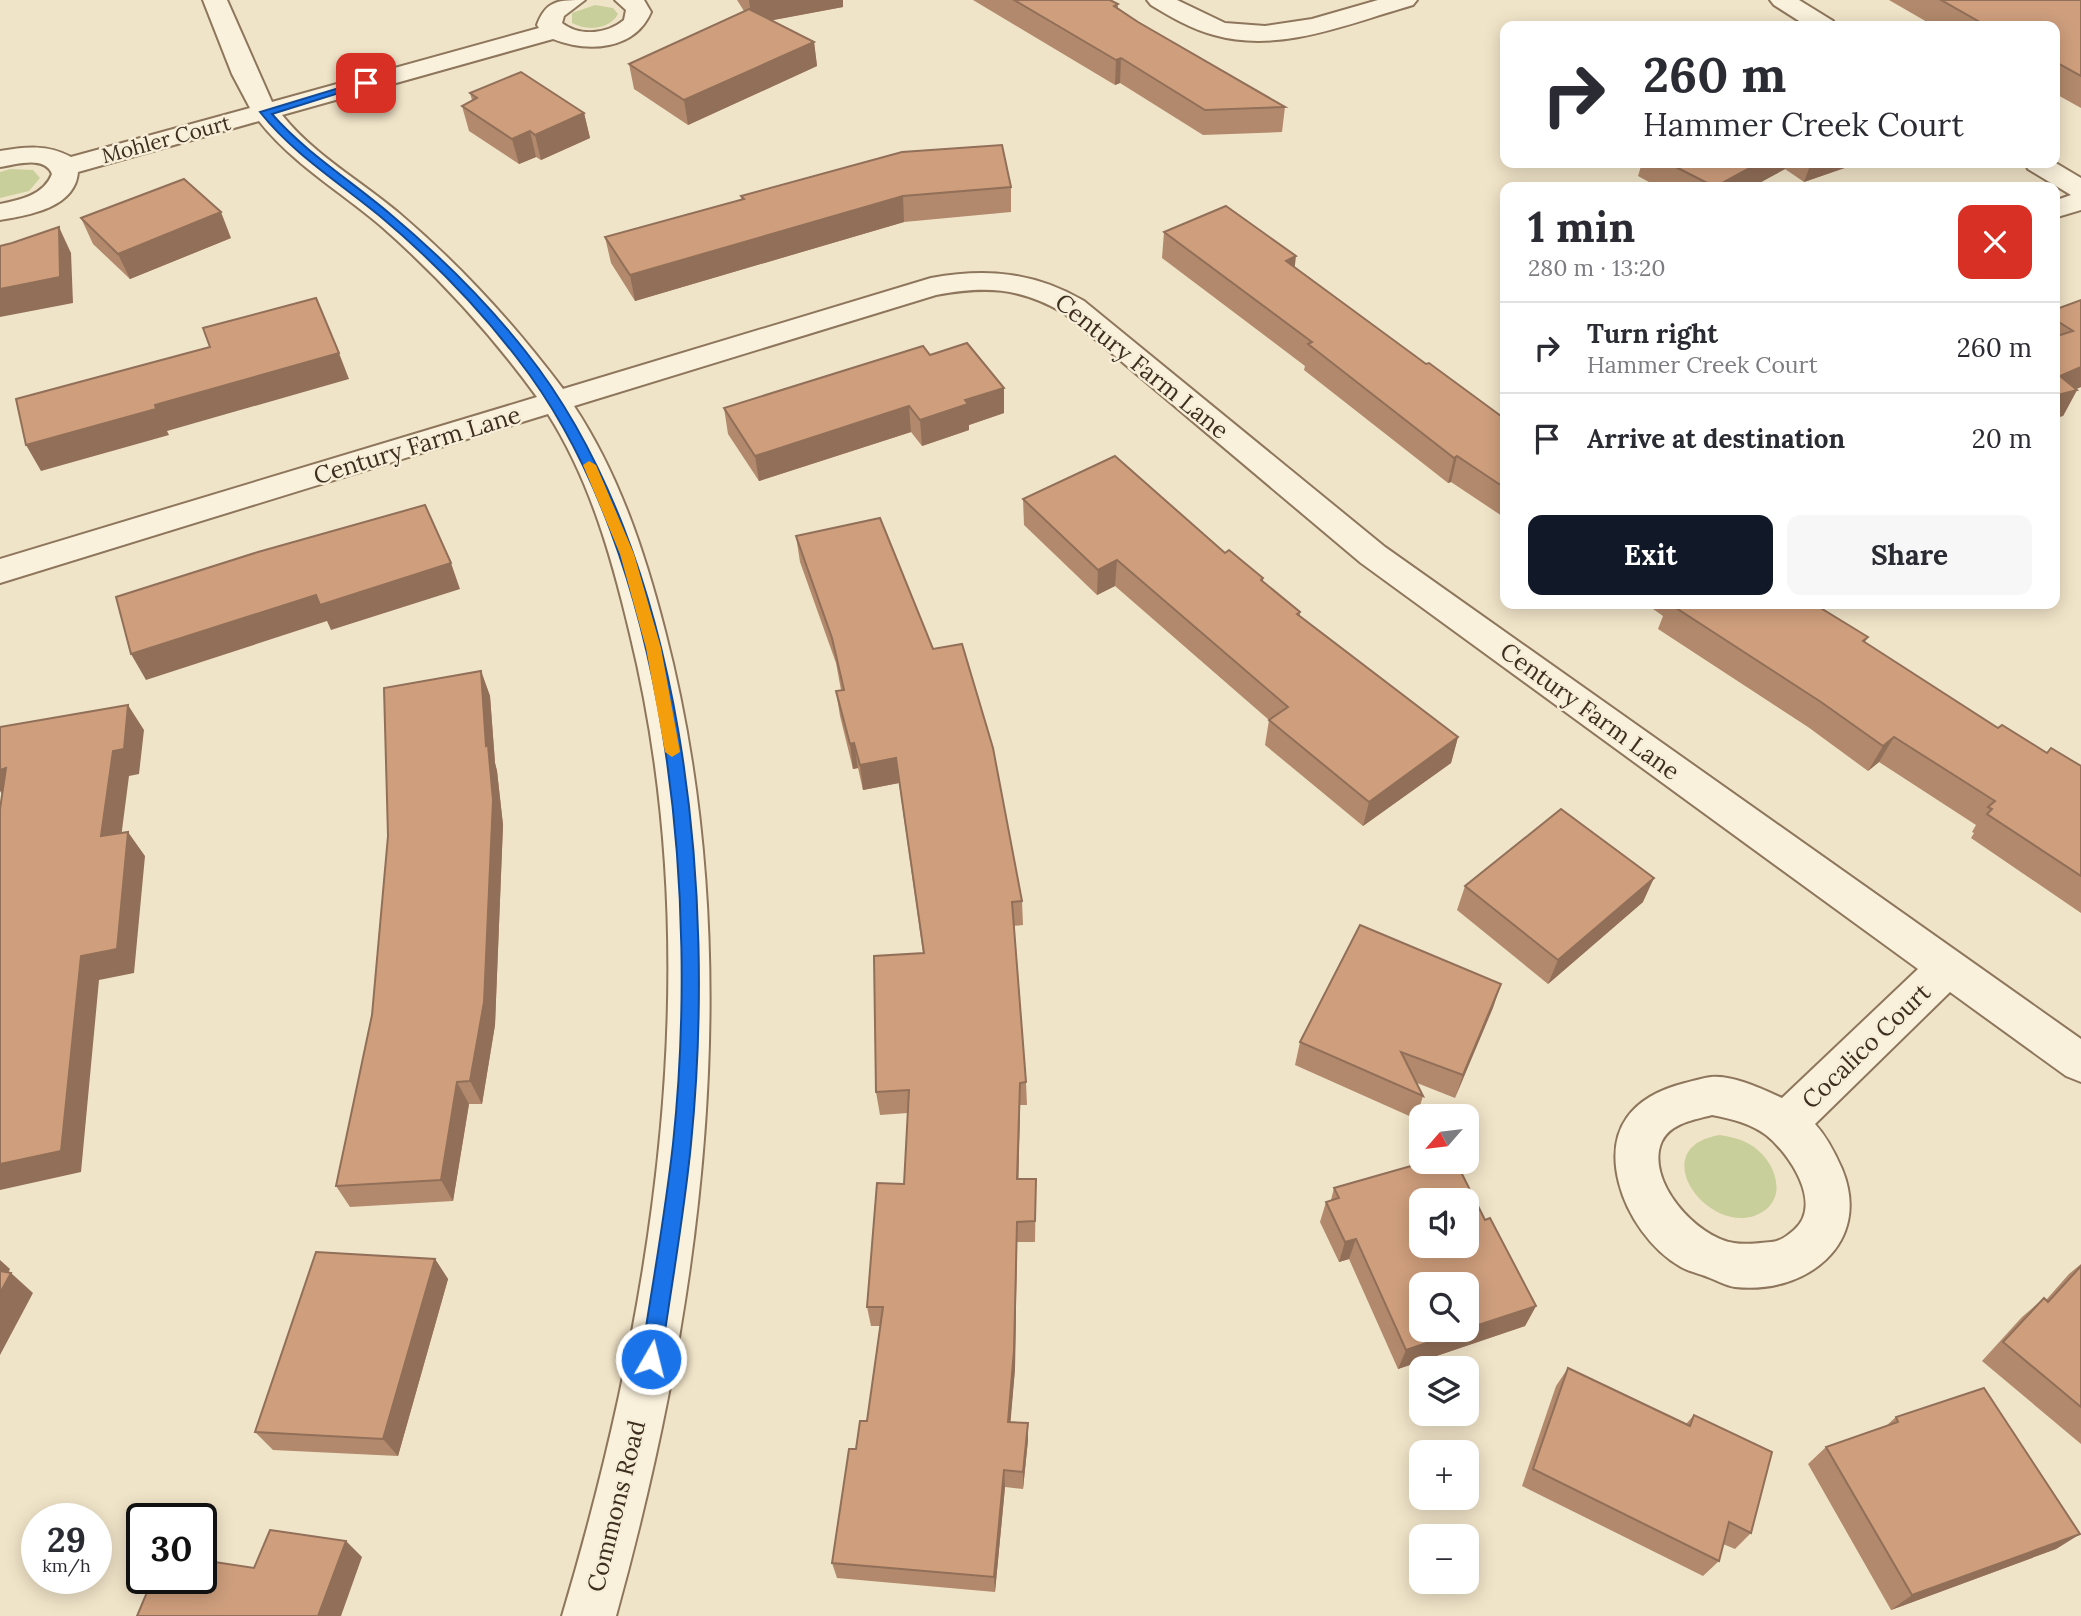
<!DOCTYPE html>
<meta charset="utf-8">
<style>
:root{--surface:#fff;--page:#f7f7f7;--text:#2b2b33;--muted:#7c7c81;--line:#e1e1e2;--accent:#111827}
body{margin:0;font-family:Lora,serif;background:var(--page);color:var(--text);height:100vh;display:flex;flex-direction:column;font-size:26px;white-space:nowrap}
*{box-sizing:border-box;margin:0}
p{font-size:23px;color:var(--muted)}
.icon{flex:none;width:38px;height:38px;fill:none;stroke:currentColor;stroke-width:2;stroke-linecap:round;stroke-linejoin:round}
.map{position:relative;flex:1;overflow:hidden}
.details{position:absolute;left:1500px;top:182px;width:560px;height:427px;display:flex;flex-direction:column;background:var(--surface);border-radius:14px;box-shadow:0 4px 18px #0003}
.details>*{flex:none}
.guide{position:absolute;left:1500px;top:21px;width:560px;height:147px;border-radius:14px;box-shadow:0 4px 18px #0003;background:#fff;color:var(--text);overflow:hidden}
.needle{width:46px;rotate:242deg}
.buttons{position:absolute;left:1409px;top:1104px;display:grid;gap:14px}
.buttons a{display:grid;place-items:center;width:70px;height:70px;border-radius:14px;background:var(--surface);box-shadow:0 4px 18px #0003;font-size:35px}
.speed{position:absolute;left:21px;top:1503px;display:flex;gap:14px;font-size:35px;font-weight:700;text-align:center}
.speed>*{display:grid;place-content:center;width:91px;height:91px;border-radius:50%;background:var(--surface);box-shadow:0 4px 18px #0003;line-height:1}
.speed small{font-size:18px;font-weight:400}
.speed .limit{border:4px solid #111;border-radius:10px;background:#fff;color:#111}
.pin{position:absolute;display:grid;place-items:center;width:60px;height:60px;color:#fff;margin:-30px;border-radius:14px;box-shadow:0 4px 10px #0006}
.me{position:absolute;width:77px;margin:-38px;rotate:8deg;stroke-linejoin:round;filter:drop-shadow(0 0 5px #0008)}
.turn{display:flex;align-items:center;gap:24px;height:147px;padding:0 28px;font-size:32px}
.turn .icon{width:91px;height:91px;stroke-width:2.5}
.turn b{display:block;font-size:49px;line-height:60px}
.round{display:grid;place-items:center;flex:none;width:74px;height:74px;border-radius:14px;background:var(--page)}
.headline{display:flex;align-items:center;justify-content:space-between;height:119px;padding:0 28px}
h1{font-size:42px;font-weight:700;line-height:52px}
.action{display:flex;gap:14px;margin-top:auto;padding:14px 28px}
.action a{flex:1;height:80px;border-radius:14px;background:var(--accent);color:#fff;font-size:28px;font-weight:700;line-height:80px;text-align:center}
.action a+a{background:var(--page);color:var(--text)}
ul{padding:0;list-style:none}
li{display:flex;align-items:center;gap:21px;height:91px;padding:0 28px;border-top:2px solid var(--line)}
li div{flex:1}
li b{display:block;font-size:26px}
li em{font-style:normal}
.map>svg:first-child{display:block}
.green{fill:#c9cf9b}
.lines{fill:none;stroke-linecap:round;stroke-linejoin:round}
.minor-casing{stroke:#8d765c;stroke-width:4}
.minor{fill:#faf1dc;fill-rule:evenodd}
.wall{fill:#b2896c}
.shaded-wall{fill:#916f58}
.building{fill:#cf9f7d;stroke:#916f58;stroke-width:2;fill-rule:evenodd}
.route{fill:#1a73e8;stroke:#114b97;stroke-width:2}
.slow{fill:#f59e0b}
.labels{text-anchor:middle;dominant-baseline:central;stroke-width:5;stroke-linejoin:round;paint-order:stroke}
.far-street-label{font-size:21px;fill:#3d2e20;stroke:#f7eed8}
.street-label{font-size:24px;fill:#3d2e20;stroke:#f7eed8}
</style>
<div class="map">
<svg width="2081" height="1616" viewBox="0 0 2081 1616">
<rect width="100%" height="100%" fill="#f0e4c8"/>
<g class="green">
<path d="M595,5L613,8L618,14C609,30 587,31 572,23V13Z"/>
<path d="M11,169L33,170L40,178L29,191L0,198V172Z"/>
<path d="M1720,1135C1731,1137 1742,1139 1751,1145C1777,1161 1791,1203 1754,1216C1704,1232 1645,1147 1720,1135Z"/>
</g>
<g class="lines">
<g class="minor-casing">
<g id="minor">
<path d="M203,0H227L272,102L539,28L537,25C546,0 559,0 585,0L564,16L562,23C580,37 607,34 624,20L626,10L615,0H644L651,12C635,50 588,53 553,39L282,115C314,155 361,181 400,214C461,266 515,325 563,389L931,278C987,268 1034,272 1084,301L1385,547L2081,1039V1082L2066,1076L1950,992L1815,1124C1827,1137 1835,1153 1842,1169C1873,1244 1805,1295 1735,1287C1727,1286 1718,1281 1710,1278C1701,1274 1690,1272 1681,1267C1651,1250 1627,1215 1619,1183C1605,1128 1633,1096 1685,1083C1693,1081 1703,1078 1711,1077C1733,1075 1762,1089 1782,1098L1918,969L1361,563L1064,313C1019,287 986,286 936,295L574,406C619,474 645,553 665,631C749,955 704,1298 616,1616H562C656,1301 709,957 630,634C612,558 590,480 548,414L0,583V559L537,397C491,334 439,277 381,226C340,191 293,164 259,121L78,172C75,208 29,215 0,220V204C20,200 44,195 52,174C45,155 15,165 0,167V151C25,147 47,144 71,157L250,108L232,74ZM1712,1115C1732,1119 1750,1123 1766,1135C1789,1153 1824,1204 1794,1230C1787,1236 1781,1241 1771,1242C1760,1243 1745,1245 1734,1243C1697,1238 1644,1180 1662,1141C1671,1123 1694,1120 1712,1115Z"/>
<path d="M1147,0H1177L1225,23L1265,26L1312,19L1378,0H1417L1413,5C1350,23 1280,54 1214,35C1191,29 1171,17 1151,5Z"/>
<path d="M1770,0H1799L1833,21L1836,26H1807L1774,5Z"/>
<path d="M2054,162L2081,178V210L2054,218V201L2071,195L2028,169L2025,163Z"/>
</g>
</g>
<use href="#minor" class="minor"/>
</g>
<g class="wall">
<path d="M737,0H843V7L772,20L814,42L817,66L688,125L634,89L629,64L744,11Z"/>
<path d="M973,0H1110L1118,4V8L1138,22L1285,107L1282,132L1203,135L1120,83L1115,85Z"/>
<path d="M1889,0H2081V108L2054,93V26H1934Z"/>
<path d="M470,93L584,113L590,138L541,160L536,157L519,164L469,131L462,106L472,100Z"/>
<path d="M1642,163H1859L1804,182L1785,169L1752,187H1658L1638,176Z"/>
<path d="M1011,187V212L904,222L635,301L611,263L605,237L742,200L741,196Z"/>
<path d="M81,218L231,238L130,279L93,244Z"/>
<path d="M1164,232L1295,267L1426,364L1505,419V518L1451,482L1448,483L1304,370L1305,366L1162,258Z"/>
<path d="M2081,300V387L2076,389L2077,390L2063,416L2054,418V310Z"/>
<path d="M930,355L1004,413L969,425V430L922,446L911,432L759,481L728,434L724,408Z"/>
<path d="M1023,499L1225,553L1263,578V582L1300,612V616L1458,737L1451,763L1363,826L1265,745L1269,720L1115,586L1097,595L1024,525Z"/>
<path d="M796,536L1022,901L1023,925L1013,926L1026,1082L1027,1105H1020L1018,1179H1036L1035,1242H1017L1015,1369L1010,1422L1028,1440L1023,1489L1005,1487L995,1592L837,1578L832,1563L856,1449L867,1421L880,1326H871L867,1307L904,1184L908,1113L880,1115L876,1092L923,953L899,783L863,790L858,768L853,769L840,716L836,691L841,690L836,663L800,562Z"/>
<path d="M1646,604H1814L1868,637L1865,642L1998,728L2047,753L2081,766V913L1971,838L1974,833L1972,832L1976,825L1879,762L1868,771L1808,727L1658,629L1663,616Z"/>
<path d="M481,671L490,696L495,763L497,771L503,825L495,1025L482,1104H469L453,1201L350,1207L336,1186Z"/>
<path d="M1465,886L1643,902L1548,984L1457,910Z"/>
<path d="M1501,984L1455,1098L1417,1083L1423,1096L1416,1119L1295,1065L1300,1042Z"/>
<path d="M1334,1188L1485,1220L1536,1306L1525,1326L1398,1369L1349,1259L1339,1262L1320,1222L1326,1202L1331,1200Z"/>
<path d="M435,1259L448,1279L398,1456L273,1450L255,1432Z"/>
<path d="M2081,1264V1444L1982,1361L2022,1317L2044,1298L2046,1300L2069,1274Z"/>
<path d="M1568,1368L1686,1424L1694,1415L1751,1533L1735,1549L1723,1544L1719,1561L1703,1576L1522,1486L1556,1386Z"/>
<path d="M1896,1417L2080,1534L2056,1549L1891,1610L1808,1464L1826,1447L1886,1426Z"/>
</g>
<g class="shaded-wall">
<path d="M749,0H843V7L752,24Z"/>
<path d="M814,42L817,66L688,125L684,100Z"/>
<path d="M1121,58L1120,83L1115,85L1116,60Z"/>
<path d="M584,113L590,138L541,160L535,135Z"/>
<path d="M530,131L536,157L519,164L512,139Z"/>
<path d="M1759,163H1787L1785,169L1752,187H1715Z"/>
<path d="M1811,163H1859L1804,182Z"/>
<path d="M903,196L904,222L635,301L630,275Z"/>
<path d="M221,212L231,238L130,279L118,254Z"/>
<path d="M59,227L71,253L73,303L0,317V289Z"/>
<path d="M1296,256L1293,282L1286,261Z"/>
<path d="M339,353L349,379L167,431L169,435L41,471L26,445L155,405Z"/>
<path d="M2081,367V387L2067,393L2077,390L2063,416L2054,418V386L2060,376Z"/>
<path d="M1004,388V413L969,425V430L922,446L920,420L965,400Z"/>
<path d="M909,406L911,432L759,481L755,456Z"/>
<path d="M1457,456L1451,482L1448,483L1454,458Z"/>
<path d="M1117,560L1115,586L1097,595L1098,570Z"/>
<path d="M451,563L460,589L331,630L327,621L146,680L131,654L316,595Z"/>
<path d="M481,671L490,696L495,763L497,771L503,825L495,1025L482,1104L470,1081L486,746Z"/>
<path d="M128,705L144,730L139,774L129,776L118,861L101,836L113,751Z"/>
<path d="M1458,737L1451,763L1363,826L1369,802Z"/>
<path d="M1894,737L1879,762L1868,771L1883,746Z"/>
<path d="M854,743L858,768L853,769L850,744Z"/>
<path d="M896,758L899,783L863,790L860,765Z"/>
<path d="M6,768L4,797L0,791V770Z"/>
<path d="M128,832L145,856L134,973L99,980L81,1172L0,1190V1164Z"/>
<path d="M1654,878L1643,902L1548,984L1558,960Z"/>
<path d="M1501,984L1493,1008L1455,1098L1463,1075Z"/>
<path d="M457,1082L469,1104L453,1201L441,1180Z"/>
<path d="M1020,1083V1105L1018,1200L1017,1179Z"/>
<path d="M1017,1222L1015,1369L1009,1440L1008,1422Z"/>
<path d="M1356,1239L1349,1259L1339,1262L1345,1242Z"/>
<path d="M435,1259L448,1279L398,1456L383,1439Z"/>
<path d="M0,1260L10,1269L1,1288L0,1287Z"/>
<path d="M11,1273L33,1293L0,1355V1293Z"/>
<path d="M1536,1306L1525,1326L1398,1369L1406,1350Z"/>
<path d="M1028,1423V1440L1023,1489V1472Z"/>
<path d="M1004,1470L1005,1487L995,1592L994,1577Z"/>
<path d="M2080,1534L2056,1549L1891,1610L1912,1595Z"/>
<path d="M346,1541L362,1557L341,1616H318Z"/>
</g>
<g class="building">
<path d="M1014,0H1110L1118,4L1114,6L1138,22L1285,107L1205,110L1121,58L1116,60Z"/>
<path d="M1941,0H2081V76L2054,61V26H1987Z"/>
<path d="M749,9L814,42L684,100L629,64Z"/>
<path d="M521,72L584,113L535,135L530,131L512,139L462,106L477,98L470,93Z"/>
<path d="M1002,145L1011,187L903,196L630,275L605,237L744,199L741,196L902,152Z"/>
<path d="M1668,163H1759L1715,187Z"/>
<path d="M184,179L221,212L118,254L81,218Z"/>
<path d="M1226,206L1296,256L1286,261L1426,364L1429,363L1505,419V488L1457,456L1454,458L1308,344L1312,342L1164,232Z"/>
<path d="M59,227L60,277L0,289V246L12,243Z"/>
<path d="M316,298L339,353L155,405L156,409L26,445L16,399L210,347L203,328Z"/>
<path d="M2081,300V367L2060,376L2077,390L2054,396V337L2073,331L2054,319V310Z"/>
<path d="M967,343L1004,388L965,400L968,404L920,420L909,406L755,456L724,408L923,346L930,355Z"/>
<path d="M1115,456L1225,553L1229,550L1263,578L1261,580L1300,612L1297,614L1458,737L1369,802L1269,720L1288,707L1117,560L1098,570L1023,499Z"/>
<path d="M425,505L451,563L320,605L316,595L131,654L116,597L258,552Z"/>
<path d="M880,518L933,649L962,644L993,748L1022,901L1012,902L1026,1082L1020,1083L1017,1179H1036L1035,1221L1017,1222L1014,1350L1008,1422L1028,1423L1023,1472L1004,1470L994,1577L832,1563L849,1449H856L860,1421H867L883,1307H867L877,1183L904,1184L909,1090L876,1092L874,956L924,953L896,758L860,765L854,743L850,744L836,691L844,690L832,638L796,536Z"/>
<path d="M1670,604H1814L1868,637L1863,641L1998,728L2002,725L2047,753L2051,748L2081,766V876L1987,814L1992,809L1988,807L1995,801L1894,737L1883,746L1821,702Z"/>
<path d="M481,671L486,746L488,745L493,800L484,1002L470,1081L457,1082L441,1180L336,1186L372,1015L388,836L384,688Z"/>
<path d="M128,705L124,749L113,751L101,836L128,832L117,949L81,956L61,1151L0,1164V809L6,768L0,770V727Z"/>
<path d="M1561,809L1654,878L1558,960L1465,886Z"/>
<path d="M1360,925L1501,984L1463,1075L1401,1052L1423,1096L1300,1042Z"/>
<path d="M1425,1162H1456L1485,1220L1490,1218L1536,1306L1466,1329V1284H1421V1330H1465L1406,1350L1356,1239L1345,1242L1326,1202L1339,1198L1334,1188ZM1421,1200H1466V1246H1421Z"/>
<path d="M316,1252L435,1259L383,1439L255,1432Z"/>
<path d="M2081,1266V1407L2003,1342L2044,1298L2048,1302Z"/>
<path d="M0,1271L11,1273L0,1293Z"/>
<path d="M1568,1368L1690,1426L1694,1415L1772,1452L1751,1533L1729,1522L1719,1561L1533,1469Z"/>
<path d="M1984,1388L2080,1534L1912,1595L1826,1447L1898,1422L1896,1417Z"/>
<path d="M270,1530L346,1541L318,1616H137L153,1578H201V1560L254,1568Z"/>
</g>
<path class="route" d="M362,81L371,83L272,114C305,152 350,180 389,213C439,255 486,301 526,352C687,556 716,894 691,1144C684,1216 671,1287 661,1359L658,1366L651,1368L644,1366L641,1359C652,1287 665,1216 673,1144C699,902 672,556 517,358C477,306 431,259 381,217C340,183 293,154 260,112Z"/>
<path class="slow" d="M589,461L596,465L634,554L661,648L680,752L672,757L665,752L646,648L620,554L583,465Z"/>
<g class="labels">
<g class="far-street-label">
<text transform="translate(166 139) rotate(-15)">Mohler Court</text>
</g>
<g class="street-label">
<text transform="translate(1142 366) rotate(39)">Century Farm Lane</text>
<text transform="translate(417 445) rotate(-17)">Century Farm Lane</text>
<text transform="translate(1590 711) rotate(36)">Century Farm Lane</text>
<text transform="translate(1866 1046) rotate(-44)">Cocalico Court</text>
<text transform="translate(616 1506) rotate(-76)">Commons Road</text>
</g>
</g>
</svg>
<div class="buttons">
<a><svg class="needle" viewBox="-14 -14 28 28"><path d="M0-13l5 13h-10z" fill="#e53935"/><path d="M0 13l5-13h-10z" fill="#7c7c81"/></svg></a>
<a><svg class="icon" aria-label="sound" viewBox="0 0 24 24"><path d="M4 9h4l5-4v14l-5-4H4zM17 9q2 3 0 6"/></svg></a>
<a><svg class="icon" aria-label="search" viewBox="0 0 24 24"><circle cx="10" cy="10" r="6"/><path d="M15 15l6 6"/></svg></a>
<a><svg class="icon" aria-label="layers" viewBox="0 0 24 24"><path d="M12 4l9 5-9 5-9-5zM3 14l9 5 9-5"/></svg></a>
<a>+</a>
<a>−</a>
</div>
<div class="speed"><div>29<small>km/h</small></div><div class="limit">30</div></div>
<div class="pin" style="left:366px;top:83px;background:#d93025"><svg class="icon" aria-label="arrive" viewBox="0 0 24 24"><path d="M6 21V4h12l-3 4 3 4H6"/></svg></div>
<svg class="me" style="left:651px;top:1359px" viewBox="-20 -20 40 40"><circle r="17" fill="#1a73e8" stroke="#fff" stroke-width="3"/><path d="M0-11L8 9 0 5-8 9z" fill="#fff"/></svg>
<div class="guide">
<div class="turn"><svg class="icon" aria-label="right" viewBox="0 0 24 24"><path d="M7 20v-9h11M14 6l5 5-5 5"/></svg><div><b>260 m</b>Hammer Creek Court</div></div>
</div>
<section class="details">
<div class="headline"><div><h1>1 min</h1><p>280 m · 13:20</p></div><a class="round" style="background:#d93025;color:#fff"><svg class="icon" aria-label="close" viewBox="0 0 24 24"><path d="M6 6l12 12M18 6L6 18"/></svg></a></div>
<ul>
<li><svg class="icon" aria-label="right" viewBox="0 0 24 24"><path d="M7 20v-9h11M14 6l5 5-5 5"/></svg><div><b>Turn right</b><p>Hammer Creek Court</p></div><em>260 m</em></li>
<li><svg class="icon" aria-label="arrive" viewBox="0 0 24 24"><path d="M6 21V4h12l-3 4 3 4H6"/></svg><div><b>Arrive at destination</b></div><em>20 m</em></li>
</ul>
<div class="action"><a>Exit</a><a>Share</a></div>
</section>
</div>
